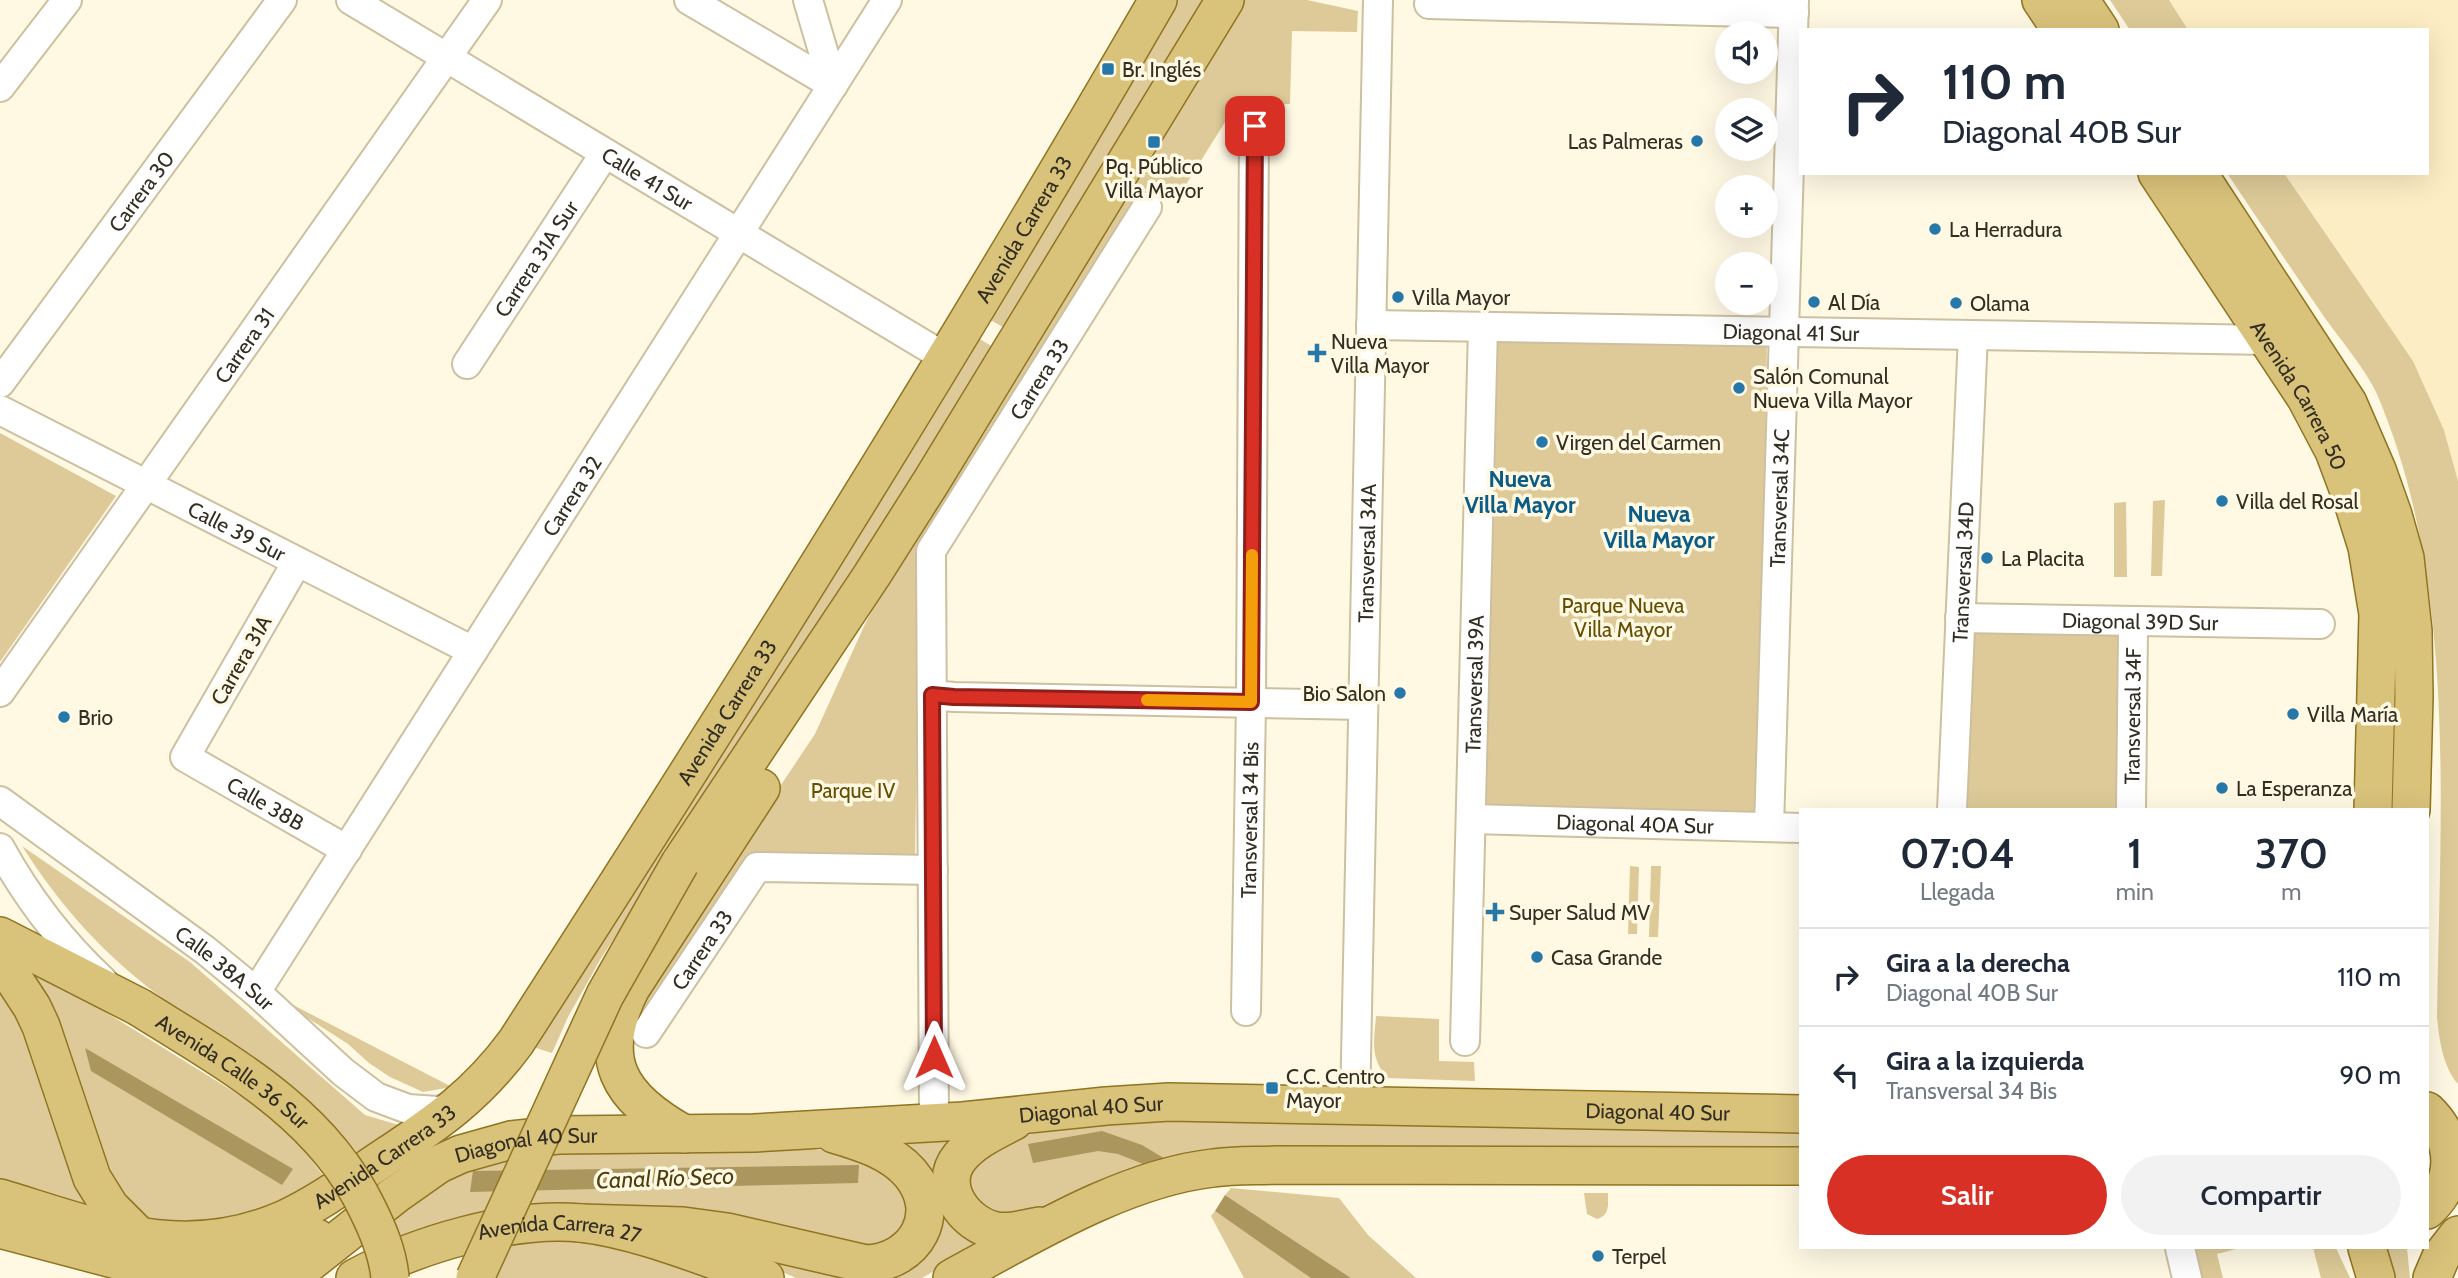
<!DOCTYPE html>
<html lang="es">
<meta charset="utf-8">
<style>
:root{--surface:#fff;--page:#f2f2f3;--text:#1f2937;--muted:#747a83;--line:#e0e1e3;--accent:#d93025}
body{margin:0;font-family:Cabin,sans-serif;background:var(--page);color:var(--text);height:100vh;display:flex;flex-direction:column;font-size:26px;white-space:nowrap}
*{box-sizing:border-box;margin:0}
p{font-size:23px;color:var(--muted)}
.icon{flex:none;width:38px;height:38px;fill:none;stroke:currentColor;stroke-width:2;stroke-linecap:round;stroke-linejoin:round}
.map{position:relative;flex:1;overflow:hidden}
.panel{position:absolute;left:1799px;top:808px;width:630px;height:441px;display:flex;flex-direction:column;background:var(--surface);border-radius:0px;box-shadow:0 7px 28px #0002}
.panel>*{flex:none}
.guide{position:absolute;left:1799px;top:28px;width:630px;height:147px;border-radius:0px;box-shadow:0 7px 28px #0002;background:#fff;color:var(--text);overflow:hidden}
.controls{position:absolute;left:1715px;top:21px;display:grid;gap:14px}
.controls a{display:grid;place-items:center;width:63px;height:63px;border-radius:50%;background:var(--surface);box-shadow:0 7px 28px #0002;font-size:35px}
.pin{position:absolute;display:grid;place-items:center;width:60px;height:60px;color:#fff;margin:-30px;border-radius:14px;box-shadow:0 4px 10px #0006}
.me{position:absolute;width:77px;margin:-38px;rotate:0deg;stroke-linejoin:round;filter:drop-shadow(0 0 5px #0008)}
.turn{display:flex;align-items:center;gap:24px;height:147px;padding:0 28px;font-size:32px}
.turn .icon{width:91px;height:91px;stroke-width:2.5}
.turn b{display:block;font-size:49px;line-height:60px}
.eta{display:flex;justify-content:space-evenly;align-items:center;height:119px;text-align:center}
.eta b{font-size:42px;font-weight:600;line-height:49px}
.cta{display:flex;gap:14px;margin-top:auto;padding:14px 28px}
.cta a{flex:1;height:80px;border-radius:42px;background:var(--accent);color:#fff;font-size:28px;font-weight:600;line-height:80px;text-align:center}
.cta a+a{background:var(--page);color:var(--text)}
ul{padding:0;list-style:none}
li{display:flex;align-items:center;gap:21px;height:98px;padding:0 28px;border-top:2px solid var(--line)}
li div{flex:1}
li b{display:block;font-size:26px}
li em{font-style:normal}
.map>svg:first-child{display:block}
.built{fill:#fdedc4}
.green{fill:#ddca98}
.water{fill:#ab965d}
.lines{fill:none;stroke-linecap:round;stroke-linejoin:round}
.minor-casing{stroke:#cdc0a0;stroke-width:32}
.major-casing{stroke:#8f7421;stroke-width:40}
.minor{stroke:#fff;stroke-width:28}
.major{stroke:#d9c27a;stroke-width:37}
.major-bridge-casing{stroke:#8f7421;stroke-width:40;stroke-linecap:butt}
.major-bridge{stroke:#d9c27a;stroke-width:37}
.route-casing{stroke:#8d1f18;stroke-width:18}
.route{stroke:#d93025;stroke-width:12}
.slow{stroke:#f59e0b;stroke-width:12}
.poi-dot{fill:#2678a9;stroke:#fff8e3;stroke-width:2.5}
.labels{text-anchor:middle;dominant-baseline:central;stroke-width:7;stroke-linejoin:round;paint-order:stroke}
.poi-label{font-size:21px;fill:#332e22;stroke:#fff8e3;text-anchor:start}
.street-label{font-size:21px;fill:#332e22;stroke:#fff8e3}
.park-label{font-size:21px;fill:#654f03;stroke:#fff8e3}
.neighbourhood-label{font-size:23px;font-weight:bold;fill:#0a5d88;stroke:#fff8e3}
.water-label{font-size:23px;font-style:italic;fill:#4e3e0f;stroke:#fff8e3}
</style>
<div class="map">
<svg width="2458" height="1278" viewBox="0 0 2458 1278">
<rect width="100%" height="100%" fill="#fff8e3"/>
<path class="built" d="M2167,0H2458V481L2444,430L2413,361L2284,173H2427V30H2187Z"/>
<g class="green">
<path d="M1171,0H1212L1010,331L985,317Z"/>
<path d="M1241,0H1307L1358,11L1357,32L1292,31L1290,104L1235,106L1177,199L1151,181L920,551L915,855L753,854L639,1028L634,1005L815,734L866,622L919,522Z"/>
<path d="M2110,0H2169L2188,30H2130Z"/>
<path d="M2227,173H2284L2413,361L2444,430L2458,481V1084C2443,1067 2439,1039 2437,1017C2440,811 2458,581 2376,392C2363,366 2342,342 2325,318C2292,270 2259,221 2227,173Z"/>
<path d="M973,335L998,350L600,960L568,1017L552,1053L533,1047L552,1021Z"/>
<path d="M1489,340L1767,343L1759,815L1480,812Z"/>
<path d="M0,433L116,496L0,662Z"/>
<path d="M2165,500L2162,576H2151L2153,501Z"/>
<path d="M2126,502L2127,577H2114V503Z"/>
<path d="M1973,633L2122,635L2118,810H1964Z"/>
<path d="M22,846L190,962L365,1115L402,1126L360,1156C328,1114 290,1081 247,1052C219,1033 189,1018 162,998C103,954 61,907 22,846Z"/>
<path d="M1630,866L1639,867L1637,934H1628Z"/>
<path d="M1651,866H1661L1658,937H1649Z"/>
<path d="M28,964L257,1106L292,1134L324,1177L241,1223L153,1224L114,1200L42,990Z"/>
<path d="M0,980L16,1004L91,1213L0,1184Z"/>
<path d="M266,991L452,1087L423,1092L390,1077L369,1063L348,1044Z"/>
<path d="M1376,1016L1439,1019V1061L1474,1062L1475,1081L1387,1078C1370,1057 1374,1042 1376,1016Z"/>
<path d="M1135,1117L1801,1131V1148H1337L1019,1220L976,1211L963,1168L1009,1139L1059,1128Z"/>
<path d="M957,1140L945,1212L955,1231L976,1246L922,1278H796L711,1240L880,1278L930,1175L920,1155L908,1144Z"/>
<path d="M800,1148L841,1152L876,1161L914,1201L908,1236L862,1255L733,1222L397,1246L386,1218L461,1171L491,1159L567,1151Z"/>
<path d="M1231,1188L1339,1198L1368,1235L1416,1278H1351L1225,1195Z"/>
<path d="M1584,1193H1608C1608,1205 1610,1215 1597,1219L1587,1214Z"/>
<path d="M1215,1211L1311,1278H1244L1211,1216Z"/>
<path d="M579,1236L717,1278H491L510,1238Z"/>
<path d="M2196,1248H2240L2217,1254L2223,1278H2200Z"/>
<path d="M2313,1248H2336L2350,1278H2321Z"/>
<path d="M2383,1248H2407L2410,1278H2394Z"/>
</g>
<g class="water">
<path d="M85,1048L293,1169L282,1185L91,1071Z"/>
<path d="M1102,1131L1142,1145L1172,1163L1153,1168L1118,1154L1098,1151L1033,1163L1028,1144Z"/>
<path d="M859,1165L858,1183L470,1192L473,1171Z"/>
<path d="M1225,1195L1351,1278H1311L1302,1272L1215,1211Z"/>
</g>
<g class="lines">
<g class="minor-casing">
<g id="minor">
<path id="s1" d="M351,0L946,358"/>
<path d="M689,0L833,85"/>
<path d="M808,0L833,85"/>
<path d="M1429,4L1794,13"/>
<path d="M0,87L67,0"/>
<path id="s2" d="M1371,325L2269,340"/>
<path id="s3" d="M467,364L605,153"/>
<path id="s4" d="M0,383L282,0"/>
<path id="s5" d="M0,410L473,651"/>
<path id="s6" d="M297,562L185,757L347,850"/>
<path id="s7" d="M1960,618L2320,624"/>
<path id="s8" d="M0,692L487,0"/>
<path d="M932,695L954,697L1363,705"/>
<path id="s9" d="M0,801L205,950L256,992L343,1072L376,1097L408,1109L437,1111L455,1108"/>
<path id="s10" d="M1952,810L1973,335"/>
<path id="s11" d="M2131,810L2133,631L2136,621"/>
<path id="s12" d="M1471,819L1801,828"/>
<path id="s13" d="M1769,827L1794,0"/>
<path d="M0,848C27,897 62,943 103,981"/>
<path id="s14" d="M256,992L887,0"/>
<path id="s15" d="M1246,1011L1251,702L1254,126"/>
<path id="s16" d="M646,1033L757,867L933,870"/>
<path id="s17" d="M1465,1041L1483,327"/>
<path id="s18" d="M1355,1106L1378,0"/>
<path id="s19" d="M934,1122L931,551L1147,207"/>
<path d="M2180,1248L2187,1278"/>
</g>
</g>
<g class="major-casing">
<g id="major">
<path d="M2041,0L2061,30"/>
<path d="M2080,0L2100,30"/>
<path id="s20" d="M2157,173L2306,398L2334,451L2352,499L2367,547L2378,614L2373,810"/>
<path d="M2198,173L2348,403L2377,470L2393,515L2405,558L2413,631L2414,697L2411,810"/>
<path d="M680,863L872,575L931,482L1225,0"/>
<path d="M0,936L139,1007"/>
<path d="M0,958L32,1007L41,1026L92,1178L110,1207L141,1238"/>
<path d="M2427,1111C2457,1140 2458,1181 2427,1210"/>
<path d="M1014,1121C995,1131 974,1140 960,1157C936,1186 965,1225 996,1231C1010,1233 1025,1229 1039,1226"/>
<path d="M684,1134C618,1097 595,1059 631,988L761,788"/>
<path id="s21" d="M0,1198C99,1228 183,1264 285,1219C321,1202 352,1179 385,1157C438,1122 478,1094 516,1042C737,699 954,353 1158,0"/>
<path d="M580,1223L683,1226L727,1232L866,1264C916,1262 944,1213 910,1173C891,1151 861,1142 834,1134"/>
<path d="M0,1229L162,1272L194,1275L237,1270L269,1260L317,1238"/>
<path d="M2367,1248L2376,1278"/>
<path id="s22" d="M290,1278L395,1195L439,1164L461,1154L511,1140L558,1135L754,1133L963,1121L1106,1106L1169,1102L1801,1114"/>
<path id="s23" d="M355,1278C416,1245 512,1216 581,1223C641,1230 708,1259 765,1278"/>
<path d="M952,1278C1030,1236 1124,1178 1213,1168C1234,1165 1256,1166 1277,1165L1801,1166"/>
<path d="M2432,1278L2441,1257L2458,1235"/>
</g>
</g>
<use href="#minor" class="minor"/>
<use href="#major" class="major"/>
<g class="major-bridge-casing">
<g id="major-bridge">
<path id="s24" d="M139,1007C225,1061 321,1112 367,1208C378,1230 388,1253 390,1278"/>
<path d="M475,1278L605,995L680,863"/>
</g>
</g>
<use href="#major-bridge" class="major-bridge"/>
</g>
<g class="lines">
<g class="route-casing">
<path id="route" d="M934,1057L932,695L954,697L1251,702L1255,126"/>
</g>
<use href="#route" class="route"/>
<path class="slow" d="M1147,700L1251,702L1252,555"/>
</g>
<g class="poi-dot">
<rect x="1101" y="62" width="14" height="14" rx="3.5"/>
<circle cx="1697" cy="141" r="7"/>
<rect x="1147" y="135" width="14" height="14" rx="3.5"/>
<circle cx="1935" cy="229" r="7"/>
<circle cx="1398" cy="297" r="7"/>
<circle cx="1814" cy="302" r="7"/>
<circle cx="1956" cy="303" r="7"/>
<path d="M1313.5 342.5h7v7h7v7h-7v7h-7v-7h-7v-7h7z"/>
<circle cx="1739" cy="388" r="7"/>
<circle cx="1542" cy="442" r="7"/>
<circle cx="2222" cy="501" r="7"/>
<circle cx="1987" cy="558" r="7"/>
<circle cx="1400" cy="693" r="7"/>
<circle cx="2293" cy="714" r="7"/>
<circle cx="64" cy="717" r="7"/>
<circle cx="2222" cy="788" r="7"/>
<path d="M1491.5 901.5h7v7h7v7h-7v7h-7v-7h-7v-7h7z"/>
<circle cx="1537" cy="957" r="7"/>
<rect x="1265" y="1081" width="14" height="14" rx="3.5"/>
<circle cx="1598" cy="1256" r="7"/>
</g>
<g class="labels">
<g class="poi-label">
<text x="1122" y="69">Br. Inglés</text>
<text x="1683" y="141" text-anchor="end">Las Palmeras</text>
<text x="1154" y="166" text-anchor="middle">Pq. Público<tspan x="1154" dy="24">Villa Mayor</tspan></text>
<text x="1949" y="229">La Herradura</text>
<text x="1412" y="297">Villa Mayor</text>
<text x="1828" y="302">Al Día</text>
<text x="1970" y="303">Olama</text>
<text x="1331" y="341">Nueva<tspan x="1331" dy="24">Villa Mayor</tspan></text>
<text x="1753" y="376">Salón Comunal<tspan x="1753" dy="24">Nueva Villa Mayor</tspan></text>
<text x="1556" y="442">Virgen del Carmen</text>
<text x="2236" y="501">Villa del Rosal</text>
<text x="2001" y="558">La Placita</text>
<text x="1386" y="693" text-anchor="end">Bio Salon</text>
<text x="2307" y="714">Villa María</text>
<text x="78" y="717">Brio</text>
<text x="2236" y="788">La Esperanza</text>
<text x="1509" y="912">Super Salud MV</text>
<text x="1551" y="957">Casa Grande</text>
<text x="1286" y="1076">C.C. Centro<tspan x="1286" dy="24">Mayor</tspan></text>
<text x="1612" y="1256">Terpel</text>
</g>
<g class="street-label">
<text stroke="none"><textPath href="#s1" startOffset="346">Calle 41 Sur</textPath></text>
<text stroke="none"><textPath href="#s4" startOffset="238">Carrera 30</textPath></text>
<text stroke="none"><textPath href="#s21" startOffset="1545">Avenida Carrera 33</textPath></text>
<text stroke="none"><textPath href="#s3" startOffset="126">Carrera 31A Sur</textPath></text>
<text stroke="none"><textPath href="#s2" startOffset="420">Diagonal 41 Sur</textPath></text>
<text stroke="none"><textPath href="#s8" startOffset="424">Carrera 31</textPath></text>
<text stroke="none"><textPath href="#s19" startOffset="774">Carrera 33</textPath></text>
<text stroke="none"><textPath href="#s20" startOffset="264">Avenida Carrera 50</textPath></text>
<text stroke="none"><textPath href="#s14" startOffset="588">Carrera 32</textPath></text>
<text stroke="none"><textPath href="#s13" startOffset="329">Transversal 34C</textPath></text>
<text stroke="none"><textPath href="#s5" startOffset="266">Calle 39 Sur</textPath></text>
<text stroke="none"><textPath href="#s18" startOffset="553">Transversal 34A</textPath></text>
<text stroke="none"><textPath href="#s10" startOffset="238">Transversal 34D</textPath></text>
<text stroke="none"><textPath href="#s7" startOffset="180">Diagonal 39D Sur</textPath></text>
<text transform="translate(241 660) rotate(-60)">Carrera 31A</text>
<text stroke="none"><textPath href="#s17" startOffset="357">Transversal 39A</textPath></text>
<text stroke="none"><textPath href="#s21" startOffset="978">Avenida Carrera 33</textPath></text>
<text stroke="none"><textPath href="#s11" startOffset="94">Transversal 34F</textPath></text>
<text stroke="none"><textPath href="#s6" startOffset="318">Calle 38B</textPath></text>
<text stroke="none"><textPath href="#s15" startOffset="191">Transversal 34 Bis</textPath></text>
<text stroke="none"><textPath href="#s12" startOffset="164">Diagonal 40A Sur</textPath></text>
<text stroke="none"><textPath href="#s16" startOffset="100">Carrera 33</textPath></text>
<text stroke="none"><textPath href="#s9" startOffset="280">Calle 38A Sur</textPath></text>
<text stroke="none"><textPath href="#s24" startOffset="114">Avenida Calle 36 Sur</textPath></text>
<text stroke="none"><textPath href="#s22" startOffset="845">Diagonal 40 Sur</textPath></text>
<text stroke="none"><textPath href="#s22" startOffset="1412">Diagonal 40 Sur</textPath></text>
<text stroke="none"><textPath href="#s22" startOffset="278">Diagonal 40 Sur</textPath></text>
<text stroke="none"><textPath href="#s21" startOffset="411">Avenida Carrera 33</textPath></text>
<text stroke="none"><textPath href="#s23" startOffset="214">Avenida Carrera 27</textPath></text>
</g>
<g class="park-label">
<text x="1623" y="605">Parque Nueva<tspan x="1623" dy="24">Villa Mayor</tspan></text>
<text x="853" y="790">Parque IV</text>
</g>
<g class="neighbourhood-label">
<text x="1520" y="479">Nueva<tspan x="1520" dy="26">Villa Mayor</tspan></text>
<text x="1659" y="514">Nueva<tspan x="1659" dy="26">Villa Mayor</tspan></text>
</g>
<g class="water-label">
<text transform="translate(665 1178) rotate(-2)">Canal Río Seco</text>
</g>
</g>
</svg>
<div class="controls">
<a><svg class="icon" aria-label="sound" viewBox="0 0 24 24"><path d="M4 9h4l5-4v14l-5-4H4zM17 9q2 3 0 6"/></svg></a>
<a><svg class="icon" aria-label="layers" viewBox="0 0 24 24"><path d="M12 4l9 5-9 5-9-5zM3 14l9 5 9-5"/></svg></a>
<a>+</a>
<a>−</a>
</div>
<div class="pin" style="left:1255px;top:126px;background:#d93025"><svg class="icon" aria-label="arrive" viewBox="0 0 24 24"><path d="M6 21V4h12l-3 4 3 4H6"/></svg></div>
<svg class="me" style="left:934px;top:1057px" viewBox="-20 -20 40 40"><path d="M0-17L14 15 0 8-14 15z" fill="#d93025" stroke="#fff" stroke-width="4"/></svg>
<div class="guide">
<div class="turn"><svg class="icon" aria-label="right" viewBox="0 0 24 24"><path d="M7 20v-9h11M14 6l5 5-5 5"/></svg><div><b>110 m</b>Diagonal 40B Sur</div></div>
</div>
<section class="panel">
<div class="eta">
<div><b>07:04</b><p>Llegada</p></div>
<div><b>1</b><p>min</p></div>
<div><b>370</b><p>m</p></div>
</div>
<ul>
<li><svg class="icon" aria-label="right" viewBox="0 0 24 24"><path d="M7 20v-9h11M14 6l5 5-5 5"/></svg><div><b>Gira a la derecha</b><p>Diagonal 40B Sur</p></div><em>110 m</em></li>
<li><svg class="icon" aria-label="left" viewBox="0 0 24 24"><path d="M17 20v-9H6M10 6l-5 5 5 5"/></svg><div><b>Gira a la izquierda</b><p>Transversal 34 Bis</p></div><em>90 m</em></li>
</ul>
<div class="cta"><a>Salir</a><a>Compartir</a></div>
</section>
</div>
